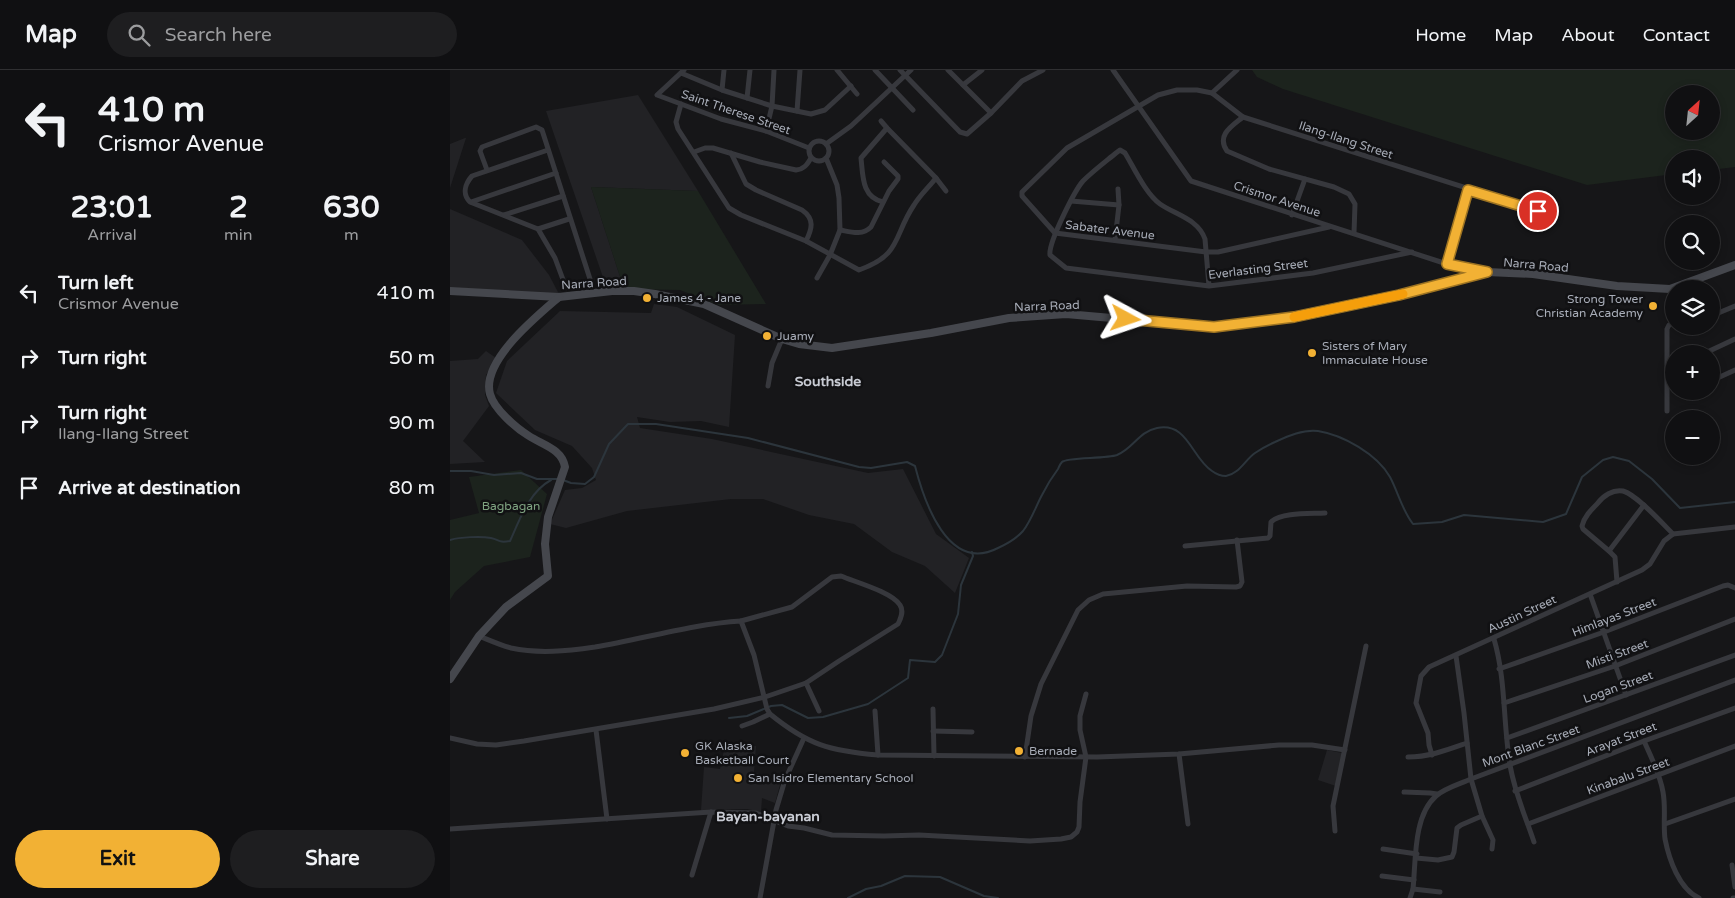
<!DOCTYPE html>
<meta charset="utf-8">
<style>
:root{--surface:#101012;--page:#1e1e20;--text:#f1f3f6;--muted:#9c9d9f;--line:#303032;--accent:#f2b134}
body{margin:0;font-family:"Varela Round",sans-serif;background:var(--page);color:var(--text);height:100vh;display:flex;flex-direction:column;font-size:19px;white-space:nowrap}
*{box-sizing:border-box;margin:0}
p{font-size:16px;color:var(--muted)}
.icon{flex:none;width:28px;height:28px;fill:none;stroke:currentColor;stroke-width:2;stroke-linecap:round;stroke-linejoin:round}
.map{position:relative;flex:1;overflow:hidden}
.side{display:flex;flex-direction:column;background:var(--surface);width:450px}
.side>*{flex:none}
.top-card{background:#101012;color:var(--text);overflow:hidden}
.needle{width:32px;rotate:27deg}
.buttons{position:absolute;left:1215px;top:15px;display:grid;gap:10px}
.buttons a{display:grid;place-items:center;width:55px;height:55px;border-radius:50%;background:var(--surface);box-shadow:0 2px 8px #0003,0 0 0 1px var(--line);font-size:25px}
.pin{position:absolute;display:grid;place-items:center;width:42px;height:42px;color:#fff;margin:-21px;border:2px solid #fff;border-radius:50%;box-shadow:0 1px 5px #0007}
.me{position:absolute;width:55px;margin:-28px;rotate:95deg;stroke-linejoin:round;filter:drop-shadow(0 0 4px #0008)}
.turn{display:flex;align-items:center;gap:18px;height:105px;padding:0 15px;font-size:22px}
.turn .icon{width:65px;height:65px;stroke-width:2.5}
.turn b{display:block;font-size:35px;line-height:42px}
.eta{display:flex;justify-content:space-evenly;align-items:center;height:85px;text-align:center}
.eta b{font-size:30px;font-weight:800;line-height:35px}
.button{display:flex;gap:10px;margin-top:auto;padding:10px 15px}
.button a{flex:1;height:58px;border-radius:30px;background:var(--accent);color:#111;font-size:20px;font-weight:800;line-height:58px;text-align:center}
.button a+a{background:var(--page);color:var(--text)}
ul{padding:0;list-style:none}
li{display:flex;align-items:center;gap:15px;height:65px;padding:0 15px}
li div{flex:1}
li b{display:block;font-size:19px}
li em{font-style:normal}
header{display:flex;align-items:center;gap:30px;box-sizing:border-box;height:70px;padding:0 25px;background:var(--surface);border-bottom:1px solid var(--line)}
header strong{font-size:24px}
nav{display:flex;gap:28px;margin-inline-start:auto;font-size:18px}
.search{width:350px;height:45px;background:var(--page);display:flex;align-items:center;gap:12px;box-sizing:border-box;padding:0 18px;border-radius:28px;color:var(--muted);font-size:19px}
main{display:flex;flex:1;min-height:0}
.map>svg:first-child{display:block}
.built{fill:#222225}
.green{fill:#1c231d;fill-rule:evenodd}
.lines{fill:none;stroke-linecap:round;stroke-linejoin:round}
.stream{stroke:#2c353c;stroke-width:2}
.street{stroke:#37383d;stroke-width:5}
.secondary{stroke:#45474d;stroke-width:8}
.route-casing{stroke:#9d7322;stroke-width:12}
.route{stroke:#f2b134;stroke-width:9}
.slow{stroke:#f59e0b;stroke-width:9}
.poi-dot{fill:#f2b134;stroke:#111113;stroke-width:2}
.labels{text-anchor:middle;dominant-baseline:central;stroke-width:5;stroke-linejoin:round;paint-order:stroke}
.street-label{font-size:12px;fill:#a8adb8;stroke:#111113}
.poi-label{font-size:12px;fill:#a8adb8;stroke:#111113;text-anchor:start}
.park-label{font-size:12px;fill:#7fa381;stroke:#111113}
.neighbourhood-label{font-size:14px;font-weight:bold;fill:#c9ccd4;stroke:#111113}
</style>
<header>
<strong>Map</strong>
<div class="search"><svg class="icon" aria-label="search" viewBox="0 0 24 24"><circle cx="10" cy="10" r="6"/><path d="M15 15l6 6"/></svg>Search here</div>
<nav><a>Home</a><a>Map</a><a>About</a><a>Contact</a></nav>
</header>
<main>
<section class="side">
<div class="top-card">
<div class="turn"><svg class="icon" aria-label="left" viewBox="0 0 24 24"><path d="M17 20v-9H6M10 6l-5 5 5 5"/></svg><div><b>410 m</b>Crismor Avenue</div></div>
</div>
<div class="eta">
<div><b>23:01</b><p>Arrival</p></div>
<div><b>2</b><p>min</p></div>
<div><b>630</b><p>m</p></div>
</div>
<ul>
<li><svg class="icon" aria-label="left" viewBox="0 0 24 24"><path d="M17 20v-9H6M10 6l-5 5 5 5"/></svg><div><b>Turn left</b><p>Crismor Avenue</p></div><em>410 m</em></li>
<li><svg class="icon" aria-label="right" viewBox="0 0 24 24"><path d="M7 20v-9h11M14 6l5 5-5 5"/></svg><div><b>Turn right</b></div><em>50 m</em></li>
<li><svg class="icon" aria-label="right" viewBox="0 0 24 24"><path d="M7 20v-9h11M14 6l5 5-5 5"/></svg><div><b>Turn right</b><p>Ilang-Ilang Street</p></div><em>90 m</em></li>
<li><svg class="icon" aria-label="arrive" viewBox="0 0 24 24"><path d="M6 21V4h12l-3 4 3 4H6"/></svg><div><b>Arrive at destination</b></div><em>80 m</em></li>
</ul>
<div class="button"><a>Exit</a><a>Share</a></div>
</section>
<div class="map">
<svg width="1285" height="828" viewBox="0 0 1285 828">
<rect width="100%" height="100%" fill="#161618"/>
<g class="built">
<path d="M188,25L248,121L141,117L174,219H157L96,41Z"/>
<path d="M15,68H16L0,118V74Z"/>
<path d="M0,139L72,170L99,205L109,224H0Z"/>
<path d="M204,234L227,237L285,265L279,357L251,351L220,352L187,347L190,358L262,369L418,403L453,399L486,464L519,488L505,523L475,496L442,482L404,454L359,445L313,429H281L177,441L116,458L100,454L115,420L132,418L146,410L142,398L122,376L85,360L46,323L57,291L110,241L201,243Z"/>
<path d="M36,281L46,288L36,305L35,325L39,336L13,371L35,392L0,394V291L28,289Z"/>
<path d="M306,676L304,702L331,711L325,733L312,728L311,742L297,739L251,740L254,697L270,699L274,680Z"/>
<path d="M877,680L892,683L886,716L868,710Z"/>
</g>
<g class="green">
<path d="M802,0H1285V97L1261,100V89H1224V104L1137,115L833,19L807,7ZM1224,24H1261V61H1224Z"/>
<path d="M141,117L248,121L316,234L268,235L230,220L174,219Z"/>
<path d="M71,400L97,424L80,487L34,496L5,522L0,530V450L29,443L19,407Z"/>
</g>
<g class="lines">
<g class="stream">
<path d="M0,401H21L44,405L71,403L87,409H108"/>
<path d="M113,410L121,413L135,414L144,407L159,374L178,354H206L298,368L409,397L421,398L457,392L465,396C474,431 498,504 548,478C557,474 566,469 573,461C581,451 586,436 592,425C597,415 602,407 608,399C609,397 610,394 612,392C617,387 656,389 667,385C684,378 688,362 707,358C738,352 741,387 762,401C766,404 771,406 776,406C789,404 795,390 805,383C811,379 818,375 825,372C838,366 854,359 868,361C893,365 927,384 940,407C948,422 952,440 963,454L992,452L1014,445L1093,452L1116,444L1132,407L1153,390L1163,387L1179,391L1202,409L1230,438L1285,432"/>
<path d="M0,470C10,467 31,466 41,468C50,470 48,473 60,471C70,449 79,422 101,410"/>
<path d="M279,648L297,646L321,636L332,635L358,648L373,647L418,634L458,608L460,590L485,592L492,585L508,544L511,515L523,486L522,482"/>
<path d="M398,828L416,819L431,816L455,806L490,807L534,826L548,828"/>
</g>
<g class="street">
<path d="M234,0L207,25L271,49L316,61L359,78"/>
<path d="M387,0L407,24"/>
<path d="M425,0L463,40"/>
<path d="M450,0L510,62L517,64L541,43L572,11L593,0"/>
<path d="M498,0L541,43"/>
<path d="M663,0L741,111L997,194L1034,201"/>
<path d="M231,3L272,20L322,36L361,44L375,40L401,16"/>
<path d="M513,15L532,0"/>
<path d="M272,20L274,0"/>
<path d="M762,23L787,0"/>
<path d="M297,28L300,0"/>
<path d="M231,34L226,52L228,59L279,138L291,145L356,171L409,200C452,185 443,166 464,135C470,125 479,117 486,108"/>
<path d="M347,41L350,0"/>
<path d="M793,47C782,56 766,65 777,81L819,99L884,117L899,124L905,134L904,163"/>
<path d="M431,51L437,58L486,108L496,121"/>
<path d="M316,61L322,36L324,0"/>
<circle cx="369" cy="81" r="10"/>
<path d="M376,74L401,56L461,0"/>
<path d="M98,80L22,106C15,114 12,124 20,132L88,159L105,188L115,215"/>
<path d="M244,82L255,78H263L310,92L346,100C354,99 357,95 361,88"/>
<path d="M281,83L296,114L306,120L352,140C365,149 362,159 356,171"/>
<path d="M37,100L30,81L32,77L86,57L92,60L140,209L141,223"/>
<path d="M621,131L669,135"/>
<path d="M21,132L106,103"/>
<path d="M433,132C412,127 413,107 411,88L437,58"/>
<path d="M54,145L113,126"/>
<path d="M842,145L855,109"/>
<path d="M879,157L768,182H756L605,163L572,126V122L617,78L708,25L727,20H747L762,23L793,47L1105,146"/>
<path d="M88,159L119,149"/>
<path d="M390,160C401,162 412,166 421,157L439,121L448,109V106L434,92"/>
<path d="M665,170L669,135L668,119"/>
<path d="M997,194L1018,120"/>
<path d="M367,208L380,185L390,160L389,128L387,115L376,88"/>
<path d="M759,216L755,169C748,149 726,145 710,134C696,124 684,98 675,83L670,80L666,83C655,92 643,101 633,111C625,120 598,173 600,185L616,198L759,216L863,203L962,182"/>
<path d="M1261,246L1285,236"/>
<path d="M1253,284L1285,269"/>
<path d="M1261,311L1285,300"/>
<path d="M318,316L322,293L332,269"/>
<path d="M1217,341V259L1219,255L1224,253"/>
<path d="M735,476L818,468L820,466L821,452C832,442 861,444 875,443"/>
<path d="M1159,481L1194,435"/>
<path d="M1167,512L1165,487L1159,481L1133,459L1132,456C1134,447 1141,440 1147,434C1153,426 1163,419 1173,421C1187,425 1212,453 1223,464"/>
<path d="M1140,524L1176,625"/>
<path d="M29,566C39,570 50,575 61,578C89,584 117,581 145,577C193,569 242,554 291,551L304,585L317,639L320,644C358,675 380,681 428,685L647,687L729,684L829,675H862L895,680"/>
<path d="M1044,569C1056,610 1053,653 1060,695C1065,724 1075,745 1084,772"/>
<path d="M1006,586L1014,643L1021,709L1032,746L1043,770L1042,779"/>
<path d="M1049,599L1154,562L1273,516L1278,515L1285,518"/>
<path d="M356,613L369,641"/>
<path d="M1054,633L1165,596L1285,549"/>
<path d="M483,639L484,686"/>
<path d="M425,641L428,685"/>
<path d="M292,656L303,652L320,644"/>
<path d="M146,660L157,749"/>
<path d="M483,661L522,662"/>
<path d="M0,668L27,674L46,675L74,671L264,639L315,627L356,613L389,591L448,554C451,548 454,541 450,535C442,522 405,512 391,506L382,507L342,537L291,551"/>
<path d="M1057,668L1285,585"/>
<path d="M1194,671C1201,687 1210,704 1213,722C1216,738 1213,753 1215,769C1219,789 1229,819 1249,828"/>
<path d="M729,684L738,754"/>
<path d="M982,685L979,675L978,663L966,633L971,606L979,597L1192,500L1200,494L1214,471L1223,464L1285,457"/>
<path d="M575,687L581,646L591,614L628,540L639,530L653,524L737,516L786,517L790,516L792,512L787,470"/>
<path d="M958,687C979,687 997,680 1017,673"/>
<path d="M1065,721L1194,671L1285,638"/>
<path d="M954,722L980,723L987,724"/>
<path d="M1078,754L1285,676"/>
<path d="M1215,754L1285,729"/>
<path d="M0,759L261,742L306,743L338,756L354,758L382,765L434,766L469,765L580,771L611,769L621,767L627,762L629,757L630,732L636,687L630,660V646L636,624"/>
<path d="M885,761L883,736L916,576"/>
<path d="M933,779L967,784"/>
<path d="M966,788L988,790L1002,787L1004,782L1007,758L1011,755L1032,746"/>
<path d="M1282,795L1285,817"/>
<path d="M242,805L261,742"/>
<path d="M932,806L964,810"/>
<path d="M963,819L990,822"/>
<path d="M310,828L326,740L335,710L354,668"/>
<path d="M960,828L963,819C966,791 963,746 986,726C995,718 1010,714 1021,709L1285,610"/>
<path d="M1283,828H1285"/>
</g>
<g class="secondary">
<path d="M0,221L109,227L162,221H184L205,224L254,234L332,269L349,274L382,278L481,263L559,248L616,244L764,257L844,247L949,225L1037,202L1083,204L1167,216L1220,219L1285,195"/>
<path d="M0,609L29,566L56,537L98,506L95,474L98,447L115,397C112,379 93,375 79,366C66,358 44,339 40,324C31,291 87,246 109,227"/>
</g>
</g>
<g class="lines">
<g class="route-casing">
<path id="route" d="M676,249L764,257L844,247L949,225L1037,202L997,194L1018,120L1088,141"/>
</g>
<use href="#route" class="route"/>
<path class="slow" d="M844,247L953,224"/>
</g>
<g class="poi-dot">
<circle cx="197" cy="228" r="5"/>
<circle cx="1203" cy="236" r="5"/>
<circle cx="317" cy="266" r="5"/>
<circle cx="862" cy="283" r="5"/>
<circle cx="569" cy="681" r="5"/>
<circle cx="235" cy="683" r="5"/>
<circle cx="288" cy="708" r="5"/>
</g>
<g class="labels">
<g class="street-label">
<text transform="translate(286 42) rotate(19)">Saint Therese Street</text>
<text transform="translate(896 70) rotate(18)">Ilang-Ilang Street</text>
<text transform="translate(827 129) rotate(18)">Crismor Avenue</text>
<text transform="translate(660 160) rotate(7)">Sabater Avenue</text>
<text transform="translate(1086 195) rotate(5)">Narra Road</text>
<text transform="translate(808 199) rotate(-7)">Everlasting Street</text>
<text transform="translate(144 213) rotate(-4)">Narra Road</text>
<text transform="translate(597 236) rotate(-2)">Narra Road</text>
<text transform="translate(1072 544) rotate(-25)">Austin Street</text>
<text transform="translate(1164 547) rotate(-21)">Himlayas Street</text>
<text transform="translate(1167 584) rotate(-20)">Misti Street</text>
<text transform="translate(1168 617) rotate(-20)">Logan Street</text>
<text transform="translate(1171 669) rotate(-21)">Arayat Street</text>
<text transform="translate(1081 676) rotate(-20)">Mont Blanc Street</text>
<text transform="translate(1178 706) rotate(-20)">Kinabalu Street</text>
</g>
<g class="poi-label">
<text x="207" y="228">James 4 - Jane</text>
<text x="1193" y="229" text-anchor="end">Strong Tower<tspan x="1193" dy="14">Christian Academy</tspan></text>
<text x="327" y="266">Juamy</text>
<text x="872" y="276">Sisters of Mary<tspan x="872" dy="14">Immaculate House</tspan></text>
<text x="245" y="676">GK Alaska<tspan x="245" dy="14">Basketball Court</tspan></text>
<text x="579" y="681">Bernade</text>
<text x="298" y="708">San Isidro Elementary School</text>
</g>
<g class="park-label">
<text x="61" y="436">Bagbagan</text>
</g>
<g class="neighbourhood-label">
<text x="378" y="311">Southside</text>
<text x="318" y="746">Bayan-bayanan</text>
</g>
</g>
</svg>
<div class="buttons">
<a><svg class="needle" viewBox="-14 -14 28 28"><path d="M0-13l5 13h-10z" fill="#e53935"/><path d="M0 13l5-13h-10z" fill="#9c9d9f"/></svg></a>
<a><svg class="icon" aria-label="sound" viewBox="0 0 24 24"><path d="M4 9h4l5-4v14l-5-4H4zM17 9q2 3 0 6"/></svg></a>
<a><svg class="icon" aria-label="search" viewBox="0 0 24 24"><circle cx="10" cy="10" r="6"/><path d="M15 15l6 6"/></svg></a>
<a><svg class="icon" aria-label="layers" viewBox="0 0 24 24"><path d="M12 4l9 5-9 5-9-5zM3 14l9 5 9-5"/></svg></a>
<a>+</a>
<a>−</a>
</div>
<div class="pin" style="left:1088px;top:141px;background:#d93025"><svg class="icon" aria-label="arrive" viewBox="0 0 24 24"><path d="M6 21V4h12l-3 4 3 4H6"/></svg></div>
<svg class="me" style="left:676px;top:249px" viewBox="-20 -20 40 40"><path d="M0-17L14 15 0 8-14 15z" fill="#f2b134" stroke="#fff" stroke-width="4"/></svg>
</div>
</main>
